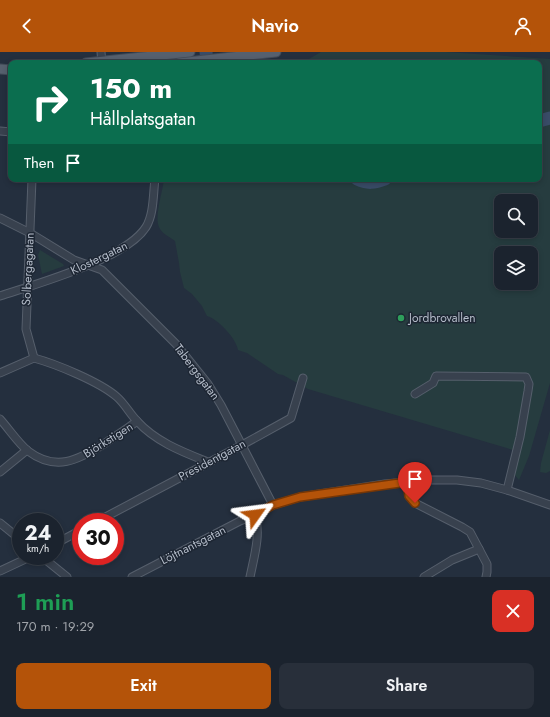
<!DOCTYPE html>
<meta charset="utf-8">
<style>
:root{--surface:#1b232e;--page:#282f3a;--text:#f1f3f6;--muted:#a0a4aa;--line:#39404a;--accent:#b45309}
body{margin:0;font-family:Jost,sans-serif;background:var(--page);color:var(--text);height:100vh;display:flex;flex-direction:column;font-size:15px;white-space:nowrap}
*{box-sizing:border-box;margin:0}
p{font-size:13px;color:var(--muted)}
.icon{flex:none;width:22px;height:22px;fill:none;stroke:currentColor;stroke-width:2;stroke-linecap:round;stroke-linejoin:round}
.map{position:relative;height:525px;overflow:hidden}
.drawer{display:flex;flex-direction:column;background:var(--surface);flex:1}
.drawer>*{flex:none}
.hud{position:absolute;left:8px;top:8px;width:534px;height:122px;border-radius:8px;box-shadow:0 2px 6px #0003,0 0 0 1px var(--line);background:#0b6e4f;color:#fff;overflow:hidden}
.controls{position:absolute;left:494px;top:142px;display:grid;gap:8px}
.controls a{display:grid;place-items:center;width:44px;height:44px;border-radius:8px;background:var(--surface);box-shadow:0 2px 6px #0003,0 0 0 1px var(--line);font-size:20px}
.speed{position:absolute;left:12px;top:461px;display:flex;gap:8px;font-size:20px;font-weight:700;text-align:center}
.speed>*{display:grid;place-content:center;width:52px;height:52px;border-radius:50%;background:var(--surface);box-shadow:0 2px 6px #0003,0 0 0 1px var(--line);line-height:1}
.speed small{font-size:10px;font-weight:400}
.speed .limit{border:6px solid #d22;background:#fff;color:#111}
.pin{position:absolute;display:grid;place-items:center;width:34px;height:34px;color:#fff;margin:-41px -17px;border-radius:50% 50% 50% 0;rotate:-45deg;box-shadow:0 0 4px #0007}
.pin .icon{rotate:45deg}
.me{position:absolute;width:44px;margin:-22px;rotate:59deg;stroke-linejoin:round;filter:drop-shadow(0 0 3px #0008)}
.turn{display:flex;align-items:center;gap:14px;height:84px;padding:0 16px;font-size:18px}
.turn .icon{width:52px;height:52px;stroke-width:2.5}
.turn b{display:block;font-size:28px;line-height:34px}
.then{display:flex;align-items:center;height:38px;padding:0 16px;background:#0003;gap:8px;font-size:15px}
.round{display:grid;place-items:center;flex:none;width:42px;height:42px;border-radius:8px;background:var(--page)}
.head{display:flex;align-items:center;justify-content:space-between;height:68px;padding:0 16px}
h1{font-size:24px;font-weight:600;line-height:30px;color:#1e9e55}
.cta{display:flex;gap:8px;margin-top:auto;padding:8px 16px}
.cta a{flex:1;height:46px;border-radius:8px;background:var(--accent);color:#fff;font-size:16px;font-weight:600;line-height:46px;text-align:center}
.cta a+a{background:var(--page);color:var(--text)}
header{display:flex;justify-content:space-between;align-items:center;height:52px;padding:0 16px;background:var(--accent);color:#fff;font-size:18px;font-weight:600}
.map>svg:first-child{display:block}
.green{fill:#263c3f;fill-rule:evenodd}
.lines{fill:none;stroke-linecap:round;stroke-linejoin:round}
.river{stroke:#394c67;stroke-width:13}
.minor-casing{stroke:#565f6c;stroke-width:9}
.major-casing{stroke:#414a57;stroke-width:11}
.minor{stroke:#38414e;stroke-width:7}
.major{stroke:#56606e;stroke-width:9}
.route-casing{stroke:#753606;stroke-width:10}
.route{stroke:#b45309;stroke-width:7}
.leisure-dot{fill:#2e9e5b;stroke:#1d2633;stroke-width:1.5}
.labels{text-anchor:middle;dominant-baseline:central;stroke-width:3;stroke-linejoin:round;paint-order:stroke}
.street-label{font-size:12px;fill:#b4bcc9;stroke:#1d2633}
.poi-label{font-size:12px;fill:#b4bcc9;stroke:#1d2633;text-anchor:start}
</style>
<header><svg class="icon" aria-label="back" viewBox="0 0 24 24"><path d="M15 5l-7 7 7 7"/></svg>Navio<svg class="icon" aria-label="person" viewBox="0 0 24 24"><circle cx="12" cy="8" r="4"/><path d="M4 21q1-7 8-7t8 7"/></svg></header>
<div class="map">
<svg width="550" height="525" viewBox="0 0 550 525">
<rect width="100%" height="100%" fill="#242f3e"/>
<g class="green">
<path d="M321,0H446L550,7V331L529,404L519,428L514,422L520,400L308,337L283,323L278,322L247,301L238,298C236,286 218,267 207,264L202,254L192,242L184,236L180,220L179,211L175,189C170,185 163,182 160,177C153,167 163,139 164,127H539V11H302ZM501,149H531V179H501ZM501,201H531V231H501Z"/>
<path d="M40,198L63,212L64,214L42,222L38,203Z"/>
<path d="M550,378V419L546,421L540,420L541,411Z"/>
</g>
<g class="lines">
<g class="river">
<path d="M206,0L207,11"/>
<path d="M539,69L550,66"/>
<path d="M357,127C367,132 375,131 385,127"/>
</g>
<g class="minor-casing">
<g id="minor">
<path d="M101,0L102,11"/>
<path d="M0,79L11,80"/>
<path d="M32,127L26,277L34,306"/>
<path d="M0,166L30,181L74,208L102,218L176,292L208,332L221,353L273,453"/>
<path d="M0,244C36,232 126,207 146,175C154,162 153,142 155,127"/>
<path d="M0,321L34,306C56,312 100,330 117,345C125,352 130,362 137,369C156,390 183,400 208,410"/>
<path d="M415,342L433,331L436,324L526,325L529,332L528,339L520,385L507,438"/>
<path d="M0,367C9,377 18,391 28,399C56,420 78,408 104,392C115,384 126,378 137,369"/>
<path d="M0,420L27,398"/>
<path d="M407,430L409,444L415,451L462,475L470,480L487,512V520L486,525"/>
<path d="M96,470L242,393L291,366L303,326"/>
<path d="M0,471L21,488"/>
<path d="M55,492L81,478"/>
<path d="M41,504L67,525"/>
<path d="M0,519L32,504"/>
<path d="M132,525L240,469L255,463L273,453L300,445L385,432L428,428H457L481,431L507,438L550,453"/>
<path d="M250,525C254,505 261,483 255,463"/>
<path d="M424,525L452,508L479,497"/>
</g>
</g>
<g class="major-casing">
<g id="major">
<path d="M86,11L190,0"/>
<path d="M179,11L276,0"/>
<path d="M0,17L11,18"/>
</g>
</g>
<use href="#minor" class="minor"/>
<use href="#major" class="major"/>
</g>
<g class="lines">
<g class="route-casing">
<path id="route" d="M255,463L273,453L300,445L407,430L409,444L415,451"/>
</g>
<use href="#route" class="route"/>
</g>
<circle class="leisure-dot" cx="401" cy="266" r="4"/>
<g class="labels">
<g class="street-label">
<text transform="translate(99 206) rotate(-26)">Klostergatan</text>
<text transform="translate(28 217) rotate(-87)">Solbergagatan</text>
<text transform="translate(197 320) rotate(53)">Tabergsgatan</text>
<text transform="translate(108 388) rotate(-32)">Björkstigen</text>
<text transform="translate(212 408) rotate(-28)">Presidentgatan</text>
<text transform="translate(193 493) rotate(-27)">Löjtnantsgatan</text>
</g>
<g class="poi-label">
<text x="409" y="266">Jordbrovallen</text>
</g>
</g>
</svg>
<div class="controls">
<a><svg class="icon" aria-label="search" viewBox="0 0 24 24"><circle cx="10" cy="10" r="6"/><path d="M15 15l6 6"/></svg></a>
<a><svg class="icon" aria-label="layers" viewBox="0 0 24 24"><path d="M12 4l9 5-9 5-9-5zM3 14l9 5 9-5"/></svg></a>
</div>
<div class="speed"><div>24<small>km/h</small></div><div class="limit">30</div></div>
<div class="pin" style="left:415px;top:451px;background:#d93025"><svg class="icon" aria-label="arrive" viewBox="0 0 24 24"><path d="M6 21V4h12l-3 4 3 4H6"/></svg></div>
<svg class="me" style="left:255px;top:463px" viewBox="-20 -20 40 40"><path d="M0-17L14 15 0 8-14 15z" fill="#b45309" stroke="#fff" stroke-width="4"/></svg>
<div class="hud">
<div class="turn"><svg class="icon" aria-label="right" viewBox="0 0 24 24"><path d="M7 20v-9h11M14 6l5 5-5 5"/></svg><div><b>150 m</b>Hållplatsgatan</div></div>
<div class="then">Then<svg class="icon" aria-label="arrive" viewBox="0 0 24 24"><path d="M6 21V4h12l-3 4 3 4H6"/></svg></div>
</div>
</div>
<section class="drawer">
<div class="head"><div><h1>1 min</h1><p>170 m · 19:29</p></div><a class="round" style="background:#d93025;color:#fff"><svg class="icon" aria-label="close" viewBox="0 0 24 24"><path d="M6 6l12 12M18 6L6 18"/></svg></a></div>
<div class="cta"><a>Exit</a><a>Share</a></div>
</section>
